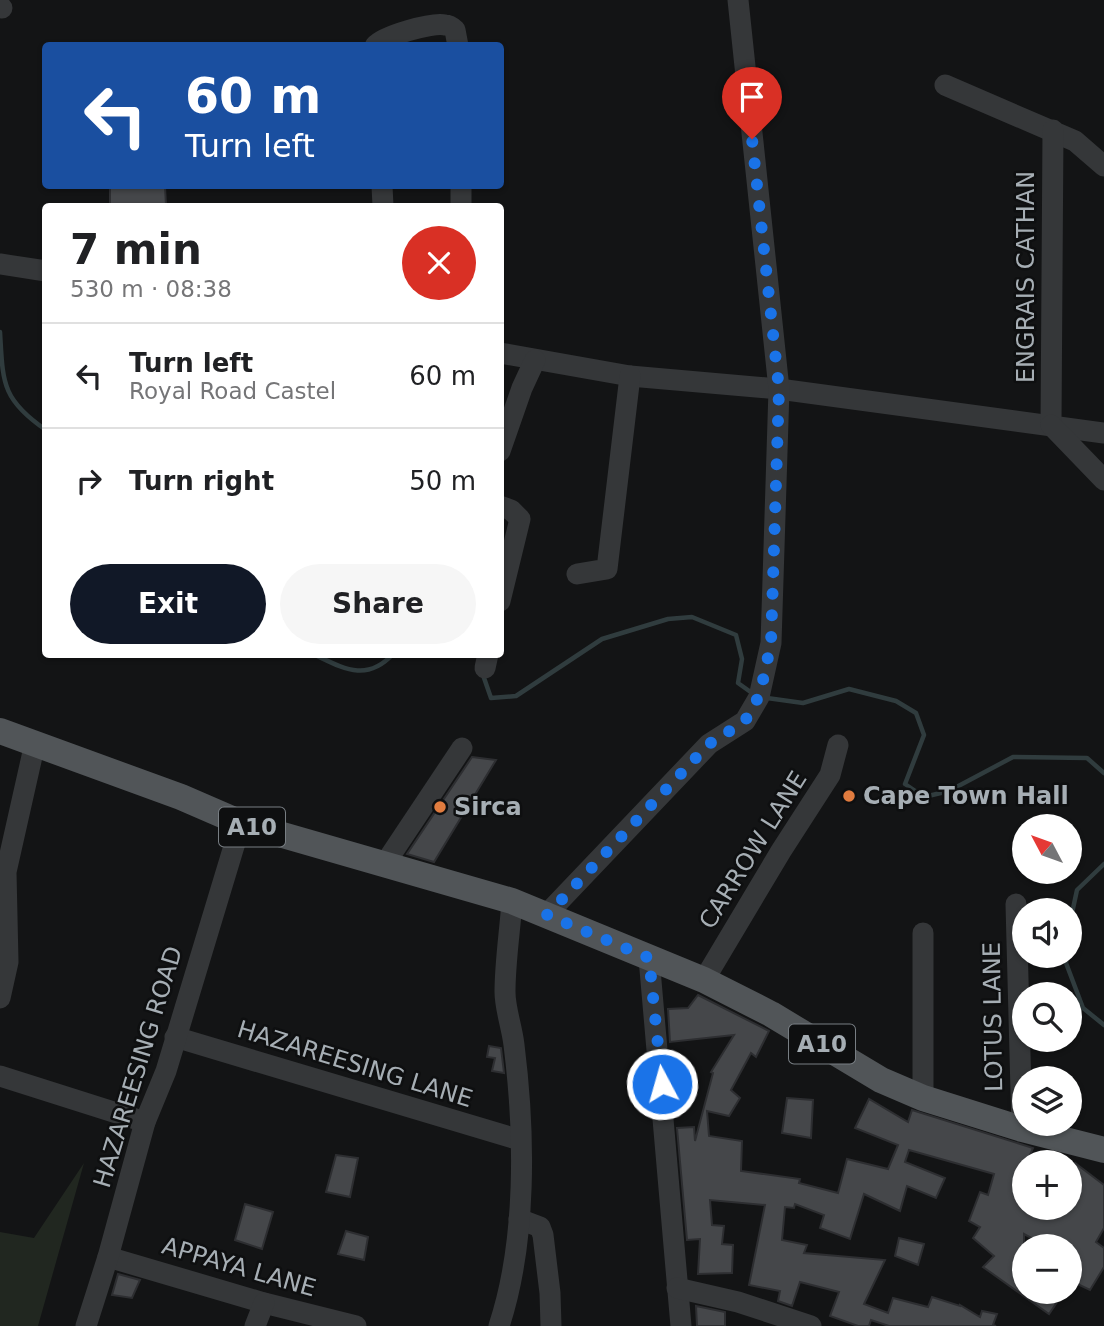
<!DOCTYPE html>
<meta charset="utf-8">
<style>
:root{--surface:#fff;--page:#f6f6f6;--text:#202124;--muted:#757577;--line:#e0e0e0;--accent:#111827}
body{margin:0;font-family:"DejaVu Sans",sans-serif;background:var(--page);color:var(--text);height:100vh;display:flex;flex-direction:column;font-size:26px;white-space:nowrap}
*{box-sizing:border-box;margin:0}
p{font-size:23px;color:var(--muted)}
.icon{flex:none;width:38px;height:38px;fill:none;stroke:currentColor;stroke-width:2;stroke-linecap:round;stroke-linejoin:round}
.map{position:relative;flex:1;overflow:hidden}
.panel{position:absolute;left:42px;top:203px;width:462px;height:455px;display:flex;flex-direction:column;background:var(--surface);border-radius:7px;box-shadow:0 2px 5px #0004}
.panel>*{flex:none}
.hud{position:absolute;left:42px;top:42px;width:462px;height:147px;border-radius:7px;box-shadow:0 2px 5px #0004;background:#1a4fa0;color:#fff;overflow:hidden}
.needle{width:46px;rotate:311deg}
.tools{position:absolute;left:1012px;top:814px;display:grid;gap:14px}
.tools a{display:grid;place-items:center;width:70px;height:70px;border-radius:50%;background:var(--surface);box-shadow:0 2px 5px #0004;font-size:35px}
.pin{position:absolute;display:grid;place-items:center;width:60px;height:60px;color:#fff;margin:-72px -30px;border-radius:50% 50% 50% 0;rotate:-45deg;box-shadow:0 0 7px #0007}
.pin .icon{rotate:45deg}
.me{position:absolute;width:77px;margin:-38px;rotate:354deg;stroke-linejoin:round;filter:drop-shadow(0 0 5px #0008)}
.turn{display:flex;align-items:center;gap:24px;height:147px;padding:0 28px;font-size:32px}
.turn .icon{width:91px;height:91px;stroke-width:2.5}
.turn b{display:block;font-size:49px;line-height:60px}
.round{display:grid;place-items:center;flex:none;width:74px;height:74px;border-radius:37px;background:var(--page)}
.summary{display:flex;align-items:center;justify-content:space-between;height:119px;padding:0 28px}
h1{font-size:42px;font-weight:700;line-height:52px}
.cta{display:flex;gap:14px;margin-top:auto;padding:14px 28px}
.cta a{flex:1;height:80px;border-radius:42px;background:var(--accent);color:#fff;font-size:28px;font-weight:700;line-height:80px;text-align:center}
.cta a+a{background:var(--page);color:var(--text)}
ul{padding:0;list-style:none}
li{display:flex;align-items:center;gap:21px;height:105px;padding:0 28px;border-top:2px solid var(--line)}
li div{flex:1}
li b{display:block;font-size:26px}
li em{font-style:normal}
.map>svg:first-child{display:block}
.green{fill:#212720}
.lines{fill:none;stroke-linecap:round;stroke-linejoin:round}
.stream{stroke:#303c3e;stroke-width:4.5}
.building{fill:#45474a;stroke:#2d2e31;stroke-width:2}
.minor{stroke:#353739;stroke-width:21}
.major{stroke:#515558;stroke-width:26}
.route{stroke:#1a73e8;stroke-width:12;stroke-dasharray:0 21.6}
.poi-dot{fill:#e17c3f;stroke:#0e0f10;stroke-width:2.5}
.labels{text-anchor:middle;dominant-baseline:central;stroke-width:5;stroke-linejoin:round;paint-order:stroke}
.shield{fill:#0e0f10;stroke:#787e83;stroke-width:2}
.shield-label{font-size:23px;font-weight:bold;fill:#a6aeb4}
.street-label{font-size:24px;fill:#a6aeb4;stroke:#0e0f10}
.poi-label{font-size:24px;font-weight:bold;fill:#a6aeb4;stroke:#0e0f10;text-anchor:start}
</style>
<div class="map">
<svg width="1104" height="1326" viewBox="0 0 1104 1326">
<rect width="100%" height="100%" fill="#131415"/>
<path class="green" d="M84,1163L38,1326H0V1232L34,1238Z"/>
<g class="lines">
<g class="stream">
<path d="M0,332C3,382 1,399 46,430"/>
<path d="M313,654C343,668 366,683 393,654"/>
<path d="M483,675L491,698L516,696L602,639L668,619L692,617L736,635L742,659L738,683L752,693"/>
<path d="M767,698L803,703L849,689L896,701L916,713L924,735L905,784L924,797L949,791L1013,757L1087,758L1104,773"/>
<path d="M1069,927L1077,890L1104,864"/>
<path d="M1067,956L1066,963L1083,1008L1104,1025"/>
</g>
</g>
<g class="building">
<path d="M110,186H165L166,206H110Z"/>
<path d="M472,757L496,760L434,862L407,854Z"/>
<path d="M698,995L769,1031L756,1057L751,1053L731,1090L740,1098L729,1116L707,1111L709,1136L742,1141L741,1171L800,1179L799,1183L838,1193L847,1159L888,1169L898,1145L855,1128L869,1099L908,1122L912,1110L1033,1148L1027,1162H1024V1208H1069V1173L1075,1163L1104,1185V1228L1096,1242L1104,1248V1267L1090,1290L1069,1280V1246H1046L1024,1234V1292H1064L1049,1314L983,1267L994,1256L973,1238L980,1227L969,1221L980,1192L988,1195L994,1174L909,1150L905,1162L945,1178L936,1198L907,1186L900,1211L864,1194L850,1239L820,1228L824,1215L795,1204L794,1208L785,1207L782,1240L807,1245L804,1253L885,1260L864,1304L888,1313L893,1298L928,1307L932,1297L960,1306V1305L980,1317L982,1311L997,1314L993,1325L996,1326H889L871,1320L869,1326H858L830,1316L839,1292L800,1282L792,1306L778,1301L780,1291L749,1285L765,1205L710,1200L712,1225L724,1226L722,1244L733,1245L732,1273L698,1274L700,1239L687,1240L677,1128L694,1127L695,1141L713,1073L711,1072L734,1035L670,1042L668,1009L688,1008Z"/>
<path d="M489,1046L501,1048L504,1073L492,1071L495,1058L487,1057Z"/>
<path d="M676,1054L680,1082L673,1084L671,1056Z"/>
<path d="M690,1083L691,1099H674L673,1086Z"/>
<path d="M787,1098L813,1100L811,1138L782,1133Z"/>
<path d="M336,1155L358,1158L350,1197L326,1192Z"/>
<path d="M245,1204L273,1212L262,1249L235,1240Z"/>
<path d="M346,1231L368,1237L364,1260L338,1254Z"/>
<path d="M899,1238L924,1244L918,1265L895,1256Z"/>
<path d="M118,1274L140,1280L132,1298L112,1295Z"/>
<path d="M696,1306L725,1312V1326H697Z"/>
</g>
<g class="lines">
<g class="minor">
<path d="M0,6L2,8"/>
<path d="M375,46C383,36 432,22 445,25C449,25 452,27 455,30L458,46"/>
<path d="M945,85L1075,141L1104,166"/>
<path d="M382,186L383,206"/>
<path d="M461,186V206"/>
<path d="M0,264L46,271"/>
<path d="M500,353L630,376L779,389L1104,433"/>
<path d="M1051,425L1053,130"/>
<path d="M1051,425L1104,480"/>
<path d="M500,451L522,388L535,360"/>
<path d="M500,506L511,510L520,519L500,601"/>
<path d="M577,574L607,569L630,376"/>
<path d="M485,668L488,654"/>
<path d="M384,865L462,748"/>
<path d="M1016,904L1022,1129"/>
<path d="M547,914L709,744L745,721L759,697L771,643L779,389L738,0"/>
<path d="M649,958L681,1326"/>
<path d="M704,980L781,851L830,775L838,745"/>
<path d="M0,998L8,962L6,872L35,743"/>
<path d="M175,1037L520,1140"/>
<path d="M0,1076L145,1122"/>
<path d="M923,1098V933"/>
<path d="M519,1219L540,1227L543,1235L550,1293L551,1326"/>
<path d="M108,1257L264,1303L356,1326"/>
<path d="M677,1288L738,1302L811,1326"/>
<path d="M86,1326L108,1257L145,1122L166,1071L241,823"/>
<path d="M255,1326L264,1303"/>
<path d="M499,1326C527,1241 525,1133 514,1045C512,1027 505,1009 505,992C505,962 510,931 512,901"/>
</g>
<path class="major" d="M0,731L181,797L241,823L512,901L704,980L771,1014L881,1080L923,1098L1022,1129L1104,1150"/>
</g>
<g class="lines">
<path class="route" d="M662,1084L649,958L547,915L709,744L745,721L760,694L771,643L779,389L752,139"/>
</g>
<g class="poi-dot">
<circle cx="849" cy="796" r="7"/>
<circle cx="440" cy="807" r="7"/>
</g>
<g class="labels">
<g class="shield">
<rect x="219" y="807.5" width="66" height="39" rx="5"/>
<rect x="789" y="1024.5" width="66" height="39" rx="5"/>
</g>
<g class="shield-label">
<text x="252" y="827">A10</text>
<text x="822" y="1044">A10</text>
</g>
<g class="street-label">
<text transform="translate(1026 277) rotate(-90)">ENGRAIS CATHAN</text>
<text transform="translate(753 850) rotate(-58)">CARROW LANE</text>
<text transform="translate(993 1017) rotate(-91)">LOTUS LANE</text>
<text transform="translate(355 1064) rotate(17)">HAZAREESING LANE</text>
<text transform="translate(138 1067) rotate(-73)">HAZAREESING ROAD</text>
<text transform="translate(239 1267) rotate(16)">APPAYA LANE</text>
</g>
<g class="poi-label">
<text x="863" y="796">Cape Town Hall</text>
<text x="454" y="807">Sirca</text>
</g>
</g>
</svg>
<div class="tools">
<a><svg class="needle" viewBox="-14 -14 28 28"><path d="M0-13l5 13h-10z" fill="#e53935"/><path d="M0 13l5-13h-10z" fill="#757577"/></svg></a>
<a><svg class="icon" aria-label="sound" viewBox="0 0 24 24"><path d="M4 9h4l5-4v14l-5-4H4zM17 9q2 3 0 6"/></svg></a>
<a><svg class="icon" aria-label="search" viewBox="0 0 24 24"><circle cx="10" cy="10" r="6"/><path d="M15 15l6 6"/></svg></a>
<a><svg class="icon" aria-label="layers" viewBox="0 0 24 24"><path d="M12 4l9 5-9 5-9-5zM3 14l9 5 9-5"/></svg></a>
<a>+</a>
<a>−</a>
</div>
<div class="pin" style="left:752px;top:139px;background:#d93025"><svg class="icon" aria-label="arrive" viewBox="0 0 24 24"><path d="M6 21V4h12l-3 4 3 4H6"/></svg></div>
<svg class="me" style="left:662px;top:1084px" viewBox="-20 -20 40 40"><circle r="17" fill="#1a73e8" stroke="#fff" stroke-width="3"/><path d="M0-11L8 9 0 5-8 9z" fill="#fff"/></svg>
<div class="hud">
<div class="turn"><svg class="icon" aria-label="left" viewBox="0 0 24 24"><path d="M17 20v-9H6M10 6l-5 5 5 5"/></svg><div><b>60 m</b>Turn left</div></div>
</div>
<section class="panel">
<div class="summary"><div><h1>7 min</h1><p>530 m · 08:38</p></div><a class="round" style="background:#d93025;color:#fff"><svg class="icon" aria-label="close" viewBox="0 0 24 24"><path d="M6 6l12 12M18 6L6 18"/></svg></a></div>
<ul>
<li><svg class="icon" aria-label="left" viewBox="0 0 24 24"><path d="M17 20v-9H6M10 6l-5 5 5 5"/></svg><div><b>Turn left</b><p>Royal Road Castel</p></div><em>60 m</em></li>
<li><svg class="icon" aria-label="right" viewBox="0 0 24 24"><path d="M7 20v-9h11M14 6l5 5-5 5"/></svg><div><b>Turn right</b></div><em>50 m</em></li>
</ul>
<div class="cta"><a>Exit</a><a>Share</a></div>
</section>
</div>
